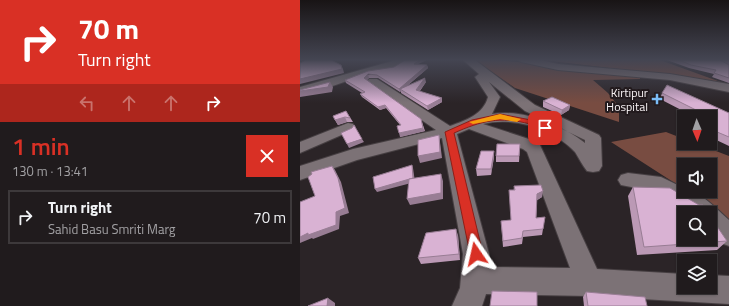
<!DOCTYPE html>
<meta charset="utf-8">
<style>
:root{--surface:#201b1d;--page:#2d282a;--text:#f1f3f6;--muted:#a2a1a4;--line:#3d393b;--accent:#d93025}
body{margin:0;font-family:"Titillium Web",sans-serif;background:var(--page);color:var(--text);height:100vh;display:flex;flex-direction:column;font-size:15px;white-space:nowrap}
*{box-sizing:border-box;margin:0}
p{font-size:13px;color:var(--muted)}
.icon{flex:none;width:22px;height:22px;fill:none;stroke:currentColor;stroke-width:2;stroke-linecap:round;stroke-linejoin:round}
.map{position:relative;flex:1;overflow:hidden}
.sheet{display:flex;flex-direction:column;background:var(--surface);width:300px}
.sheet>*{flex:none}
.guide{background:#d93025;color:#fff;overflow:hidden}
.needle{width:26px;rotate:178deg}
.buttons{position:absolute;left:377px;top:110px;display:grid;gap:8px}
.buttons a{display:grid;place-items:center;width:40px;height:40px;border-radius:0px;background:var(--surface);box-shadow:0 1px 3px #0004,0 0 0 1px var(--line);font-size:20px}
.pin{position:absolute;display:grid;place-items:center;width:34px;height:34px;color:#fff;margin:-17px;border-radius:8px;box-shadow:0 2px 6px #0006}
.me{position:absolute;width:44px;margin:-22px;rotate:349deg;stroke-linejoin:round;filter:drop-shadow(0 0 3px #0008)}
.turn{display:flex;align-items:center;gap:14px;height:84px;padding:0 12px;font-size:18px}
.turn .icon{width:52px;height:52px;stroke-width:2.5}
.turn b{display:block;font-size:28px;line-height:34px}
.lanes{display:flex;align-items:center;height:38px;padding:0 12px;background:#0003;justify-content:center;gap:20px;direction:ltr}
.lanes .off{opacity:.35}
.round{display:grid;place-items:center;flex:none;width:42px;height:42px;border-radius:0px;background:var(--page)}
.head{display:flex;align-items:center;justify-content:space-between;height:68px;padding:0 12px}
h1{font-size:24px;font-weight:600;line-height:30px;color:var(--accent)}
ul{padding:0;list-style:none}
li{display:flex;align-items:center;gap:12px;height:54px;margin:0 8px 6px;padding:0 4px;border:2px solid var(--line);border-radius:0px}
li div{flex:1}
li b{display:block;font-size:15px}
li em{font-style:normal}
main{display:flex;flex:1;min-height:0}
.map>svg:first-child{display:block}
.forest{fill:#784c41}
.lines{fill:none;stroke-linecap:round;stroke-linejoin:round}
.minor-casing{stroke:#463f42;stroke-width:2}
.minor{fill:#7c7276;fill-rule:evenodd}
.wall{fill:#bb99b5}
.shaded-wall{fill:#987d94}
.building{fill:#d9b2d3;stroke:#987d94}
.route{fill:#d93025;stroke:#8d1f18}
.slow{fill:#f59e0b}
.poi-dot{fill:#7bbef8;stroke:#221a1d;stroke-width:1.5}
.labels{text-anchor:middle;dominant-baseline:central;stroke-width:4;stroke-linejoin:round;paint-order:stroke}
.far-poi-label{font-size:12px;fill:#f7f2f4;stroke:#221a1d;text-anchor:end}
</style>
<main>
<section class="sheet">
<div class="guide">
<div class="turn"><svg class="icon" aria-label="right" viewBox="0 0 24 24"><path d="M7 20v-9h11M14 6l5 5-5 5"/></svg><div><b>70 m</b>Turn right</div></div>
<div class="lanes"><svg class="icon off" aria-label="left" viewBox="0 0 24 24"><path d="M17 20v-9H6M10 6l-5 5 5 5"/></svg><svg class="icon off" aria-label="ahead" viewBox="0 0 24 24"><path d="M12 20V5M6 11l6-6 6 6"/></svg><svg class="icon off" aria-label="ahead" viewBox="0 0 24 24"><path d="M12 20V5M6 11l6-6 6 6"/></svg><svg class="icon" aria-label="right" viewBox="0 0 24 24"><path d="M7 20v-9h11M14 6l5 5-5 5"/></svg></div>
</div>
<div class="head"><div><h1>1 min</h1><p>130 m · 13:41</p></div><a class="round" style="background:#d93025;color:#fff"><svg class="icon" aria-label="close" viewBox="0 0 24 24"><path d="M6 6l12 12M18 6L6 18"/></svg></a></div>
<ul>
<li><svg class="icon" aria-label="right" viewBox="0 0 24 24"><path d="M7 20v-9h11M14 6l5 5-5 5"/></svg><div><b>Turn right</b><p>Sahid Basu Smriti Marg</p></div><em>70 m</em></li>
</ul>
</section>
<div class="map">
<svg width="429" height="306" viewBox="0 0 429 306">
<rect width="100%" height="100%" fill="#2b2427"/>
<g class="forest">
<path d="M175,60C230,60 286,71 340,77V79L293,80L308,93L319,107V122L215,88Z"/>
<path d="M243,60H360L429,85L393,78Z"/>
<path d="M366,132L384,139V143H395L429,156V221L387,191H410V165H384V189L311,142Z"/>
</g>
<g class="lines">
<g class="minor-casing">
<g id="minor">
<path d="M96,60H108C98,71 82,70 69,73C46,81 24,90 0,95V87Z"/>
<path d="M163,60H175L235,105L299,135L301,138L302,166L299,171L293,172L287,171C282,165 279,158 275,152C253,129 214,116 183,124L235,141L240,145L297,269L384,274V287H410V275L429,276V304L289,296L186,294L182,306H152L160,288L163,254L142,138L57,160L0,180V166L53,149L136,130L78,90L67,81L69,79H77L150,126C166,120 183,115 188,97L175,77L179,74ZM189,82L225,111L285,140V143C260,124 223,109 192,114L200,97ZM169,129L223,149L227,152L270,268L188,267L189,254L157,134Z"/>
<path d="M219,60H240L258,64L370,74L429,84V92L370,80L258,70L221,62Z"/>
<path d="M48,123L53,124L55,127L53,130L0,153V142Z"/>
<path d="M328,173L361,177L384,188V191C402,191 416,209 429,220V246L421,243L410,232V213H392L357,192L321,185L318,180L321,175Z"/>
</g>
</g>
<use href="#minor" class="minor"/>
</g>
<g class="wall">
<path d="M367,60H429V83L412,77L414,74L389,68Z"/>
<path d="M119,64L127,65L128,68L107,86L126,82L120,91L142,102L128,110L101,93V91L100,92L78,78H69L67,80L121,119L125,131L100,137V125L86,108L80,110L62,97L60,94L62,93L46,83L45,80Z"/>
<path d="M362,93L429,113V146L410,137V117H385L389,114L360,99Z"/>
<path d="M243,101L270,105L269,110L261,115L243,107Z"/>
<path d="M46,111L53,122H47L38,125L35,120Z"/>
<path d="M384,118V124L381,123Z"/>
<path d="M220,144L219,162H196V156Z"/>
<path d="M194,151V157L191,175L177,176L176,169Z"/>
<path d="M214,186L242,197L237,200L236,218L245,217L242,235L223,237L222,244L203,247L201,221L211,220Z"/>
<path d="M333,187L427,241L417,250L337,255L328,196Z"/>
<path d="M158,235L160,260L121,264L118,258Z"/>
<path d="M286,292L347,306H284L283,297Z"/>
</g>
<g class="shaded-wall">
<path d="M120,60H127L114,66V64Z"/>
<path d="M41,65L43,69L44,73L0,84V79Z"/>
<path d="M127,65L128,68L102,90L100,89L101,91L100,92L99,89Z"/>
<path d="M68,74L69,78L66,81L64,78Z"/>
<path d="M125,78L126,82L118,93L116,90Z"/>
<path d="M30,82L33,87L32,92L0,97V91Z"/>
<path d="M142,98V102L128,110L127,106Z"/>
<path d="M85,105L86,108L80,110L78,107Z"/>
<path d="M270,105L269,110L261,115L262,110Z"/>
<path d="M45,117L47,122L38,125L35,120Z"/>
<path d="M123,128L125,131L100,137L99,133Z"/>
<path d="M139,135L140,142L142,158L120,163L118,156Z"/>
<path d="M62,139L64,142L49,148L47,144Z"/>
<path d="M194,151V157L191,175V169Z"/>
<path d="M112,165L113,168L115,182L77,192L75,189Z"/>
<path d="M32,166L35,170L41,182L49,213L40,216L39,229L13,239L12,238L0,243V237Z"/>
<path d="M141,174L143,181V199L110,205L107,199Z"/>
<path d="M243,191L242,197L236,201L237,194Z"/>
<path d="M156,229L158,235L160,260L159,254Z"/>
<path d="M28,298L35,303V306H27Z"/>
</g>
<g class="building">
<path d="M6,60H31L41,65L42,69L0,79V63Z"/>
<path d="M105,60H120L114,64L127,65L99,89L77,75L68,74L64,78L121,119L123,128L99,133L97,126L101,125L85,105L78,107L60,94L65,92L45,80L68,71L94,67Z"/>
<path d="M379,60H420L429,65V78L414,73L416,70L391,65Z"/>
<path d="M125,78L116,90L142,98L127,106L100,89Z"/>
<path d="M30,82L28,87L0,91V90Z"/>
<path d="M367,85L429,113V137L410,129V117H385L396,110L362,93Z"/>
<path d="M252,97L270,105L262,110L243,101Z"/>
<path d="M46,111L50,118L45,117L35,120L33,116Z"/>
<path d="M54,125L62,139L47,144L41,133L52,128Z"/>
<path d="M139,135L140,152L118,156V140Z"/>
<path d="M197,144H220L219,156H196Z"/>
<path d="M181,151H194L191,169H176Z"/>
<path d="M112,165L113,178L75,189L73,177Z"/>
<path d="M32,166L38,178L45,208L36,212V225L8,235V233L0,237V202L15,196L8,177L12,174L11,172Z"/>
<path d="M141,174V193L107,199L109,179Z"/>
<path d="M241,185L243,191L237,194L236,218L245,217L243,229L223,231L222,238L203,241L201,221L211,220L209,190H215L214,186Z"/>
<path d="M333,187L370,188L399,205H403L408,213H384V239H410V216L427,241L344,247Z"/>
<path d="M156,229L159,254L118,258L126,233Z"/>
<path d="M192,291L237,292V306H190Z"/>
<path d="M286,292L345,297L347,306H288Z"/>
<path d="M28,298L27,306H8Z"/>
</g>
<linearGradient id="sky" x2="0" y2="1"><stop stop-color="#181415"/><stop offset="0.58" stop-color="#444552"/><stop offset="1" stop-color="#444552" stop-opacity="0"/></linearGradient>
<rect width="429" height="103" fill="url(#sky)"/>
<path class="route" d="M200,114L236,121L249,128L245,130C240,129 236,126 230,124C200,116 181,121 154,133L183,254L181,259L176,261L172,259L170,254L145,132L172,120Z"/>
<path class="slow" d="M200,114L221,119L217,122L200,119L173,124L169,122Z"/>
<path class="poi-dot" d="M355 93h4v4h4v4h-4v4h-4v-4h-4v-4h4z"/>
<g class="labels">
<g class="far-poi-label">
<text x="348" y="92">Kirtipur<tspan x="348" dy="14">Hospital</tspan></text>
</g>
</g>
</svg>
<div class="buttons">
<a><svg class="needle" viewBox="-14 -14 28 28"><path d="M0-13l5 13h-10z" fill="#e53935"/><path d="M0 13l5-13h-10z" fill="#a2a1a4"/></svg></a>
<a><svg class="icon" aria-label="sound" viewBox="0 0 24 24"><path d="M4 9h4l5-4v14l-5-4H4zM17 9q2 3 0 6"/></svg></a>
<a><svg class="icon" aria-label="search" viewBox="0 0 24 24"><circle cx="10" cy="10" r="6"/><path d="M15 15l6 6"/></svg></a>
<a><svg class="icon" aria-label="layers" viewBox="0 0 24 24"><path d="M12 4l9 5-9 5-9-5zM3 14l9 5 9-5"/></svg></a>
</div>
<div class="pin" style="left:245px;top:128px;background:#d93025"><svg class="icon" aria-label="arrive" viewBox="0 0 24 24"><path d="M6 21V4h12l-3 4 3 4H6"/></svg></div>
<svg class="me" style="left:176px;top:254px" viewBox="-20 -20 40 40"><path d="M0-17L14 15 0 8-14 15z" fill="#d93025" stroke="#fff" stroke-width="4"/></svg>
</div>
</main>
